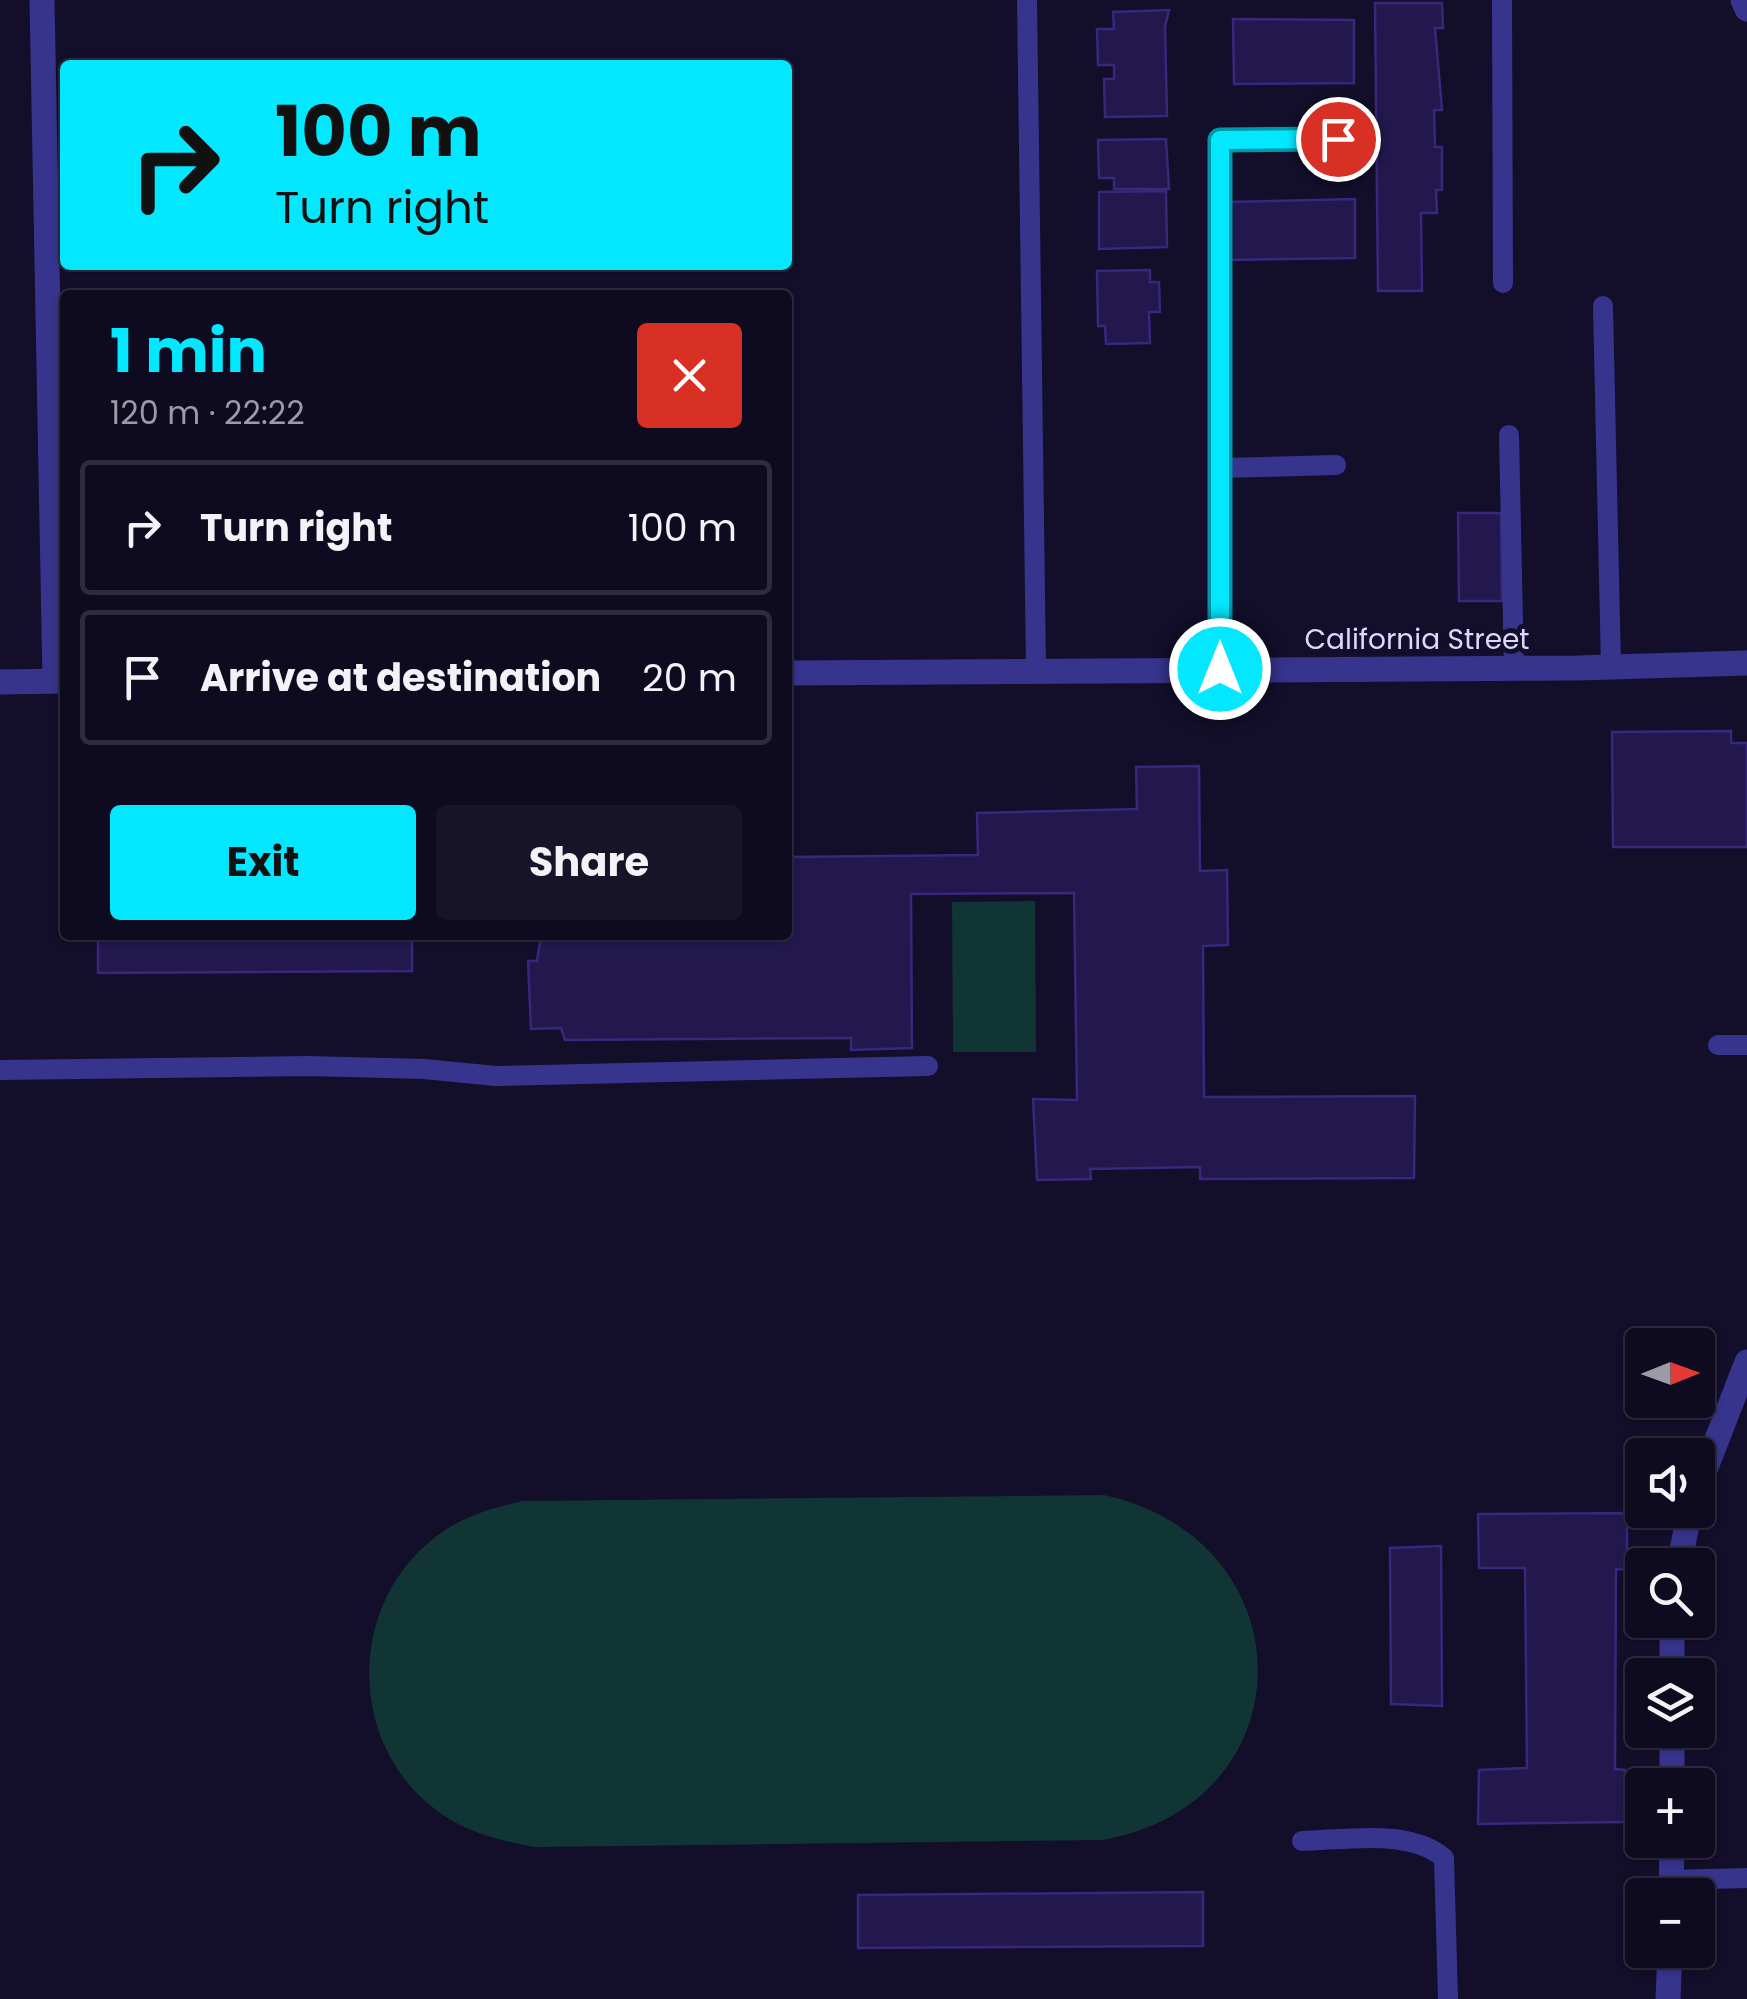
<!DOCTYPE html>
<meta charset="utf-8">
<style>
:root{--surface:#0e0a20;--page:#171329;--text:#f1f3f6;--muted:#9b9aa5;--line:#2e2b3e;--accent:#03e7ff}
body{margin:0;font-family:Poppins,sans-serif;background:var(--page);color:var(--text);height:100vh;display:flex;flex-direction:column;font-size:38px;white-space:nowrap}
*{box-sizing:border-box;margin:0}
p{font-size:32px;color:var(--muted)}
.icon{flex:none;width:55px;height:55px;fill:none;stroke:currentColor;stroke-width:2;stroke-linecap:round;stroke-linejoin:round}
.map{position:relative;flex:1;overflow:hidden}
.sheet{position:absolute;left:60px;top:290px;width:732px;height:650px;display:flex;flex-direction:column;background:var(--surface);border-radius:10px;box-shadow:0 2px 8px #0004,0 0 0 2px var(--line)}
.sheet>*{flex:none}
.hud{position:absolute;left:60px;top:60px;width:732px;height:210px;border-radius:10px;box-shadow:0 2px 8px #0004,0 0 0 2px var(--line);background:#03e7ff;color:#111;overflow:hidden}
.needle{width:65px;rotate:89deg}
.controls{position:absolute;left:1625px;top:1328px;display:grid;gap:20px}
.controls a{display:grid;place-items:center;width:90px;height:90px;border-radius:10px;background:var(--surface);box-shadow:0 2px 8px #0004,0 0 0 2px var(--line);font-size:50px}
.pin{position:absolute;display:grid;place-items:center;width:85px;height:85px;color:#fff;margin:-42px;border:5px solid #fff;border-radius:50%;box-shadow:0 2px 10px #0007}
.me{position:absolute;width:110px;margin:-55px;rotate:0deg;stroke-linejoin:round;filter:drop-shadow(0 0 8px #0008)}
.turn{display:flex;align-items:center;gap:35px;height:210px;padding:0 50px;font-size:45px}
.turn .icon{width:130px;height:130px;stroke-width:2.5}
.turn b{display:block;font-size:70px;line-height:85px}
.round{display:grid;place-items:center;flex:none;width:105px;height:105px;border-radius:10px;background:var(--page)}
.head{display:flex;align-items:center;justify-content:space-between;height:170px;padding:0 50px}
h1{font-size:60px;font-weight:700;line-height:75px;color:var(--accent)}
.cta{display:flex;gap:20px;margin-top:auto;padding:20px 50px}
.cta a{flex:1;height:115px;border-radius:10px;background:var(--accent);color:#111;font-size:40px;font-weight:700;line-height:115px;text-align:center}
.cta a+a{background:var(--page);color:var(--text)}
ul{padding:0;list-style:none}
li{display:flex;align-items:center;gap:30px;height:135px;margin:0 20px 15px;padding:0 30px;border:5px solid var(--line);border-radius:10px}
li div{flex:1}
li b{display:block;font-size:38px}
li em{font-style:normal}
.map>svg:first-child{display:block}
.green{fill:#103534}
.building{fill:#22184d;stroke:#38277c;stroke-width:2.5}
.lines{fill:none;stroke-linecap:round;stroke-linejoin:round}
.service{stroke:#37348e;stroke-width:20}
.minor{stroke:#37348e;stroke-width:25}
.tertiary{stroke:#37348e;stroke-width:25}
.route-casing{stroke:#0296a6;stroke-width:25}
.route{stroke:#03e7ff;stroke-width:18}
.labels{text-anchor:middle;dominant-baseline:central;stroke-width:10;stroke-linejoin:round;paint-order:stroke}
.street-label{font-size:28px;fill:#dcd7ff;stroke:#130e2a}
</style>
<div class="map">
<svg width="1747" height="1999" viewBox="0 0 1747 1999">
<rect width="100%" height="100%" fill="#130e2a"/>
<g class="green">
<path d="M1035,901L1036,1052H953L952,902Z"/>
<path d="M1104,1495C1311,1541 1308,1805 1102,1840L535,1847C500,1841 465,1832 436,1810C348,1744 347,1607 433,1539C460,1517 490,1508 523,1501Z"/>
</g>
<g class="building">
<path d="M1375,3H1442L1443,28H1435L1442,110H1434L1435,147H1442V190H1436L1437,213H1421L1422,291H1378Z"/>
<path d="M1169,10L1165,27L1167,116L1105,117L1104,79H1114V65H1098L1097,29H1114L1113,12Z"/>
<path d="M1233,19L1354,20V83L1234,84Z"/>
<path d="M1166,139L1169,189H1114V178H1099L1098,140Z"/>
<path d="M1166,191L1167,247L1099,249V192Z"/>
<path d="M1355,199V258L1229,260L1228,202Z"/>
<path d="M1150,270V282H1159L1160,312H1149L1150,343L1106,344L1105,326H1098L1097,271Z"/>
<path d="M1458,513H1501L1502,601H1459Z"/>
<path d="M1731,731V743H1747V847H1613L1612,732Z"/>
<path d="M1199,766L1200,871L1227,870L1228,945L1203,946L1204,1097L1415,1096L1414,1178L1200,1179V1167L1090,1169L1091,1179L1037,1180L1033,1099L1077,1100L1074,893L911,894L912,1048L851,1050V1038L565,1040L561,1028L531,1029L528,961H537L541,935H788V857L978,855L977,813L1137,809L1136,767Z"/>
<path d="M98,935H412V971L98,973Z"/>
<path d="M1627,1513V1570L1616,1569L1615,1769L1625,1770L1624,1822L1478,1824L1479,1770L1527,1768L1525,1568H1479L1478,1514Z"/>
<path d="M1441,1546L1442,1706L1391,1704L1390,1548Z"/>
<path d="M1203,1892V1946L858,1948V1895Z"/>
</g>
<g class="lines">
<g class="service">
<path d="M1027,0L1036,668"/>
<path d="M1502,0L1503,283"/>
<path d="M1603,306L1611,668"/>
<path d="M1509,435L1514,669"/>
<path d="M1221,468L1336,465"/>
<path d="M1220,669V140L1339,139"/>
<path d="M1718,1045H1747"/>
<path d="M0,1070L308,1066L424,1069L496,1076L928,1066"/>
<path d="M1302,1841C1345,1840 1409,1828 1444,1858L1448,1999"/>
<path d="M1672,1880L1747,1878"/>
</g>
<g class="minor">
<path d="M42,0L55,681"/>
<path d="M1743,0L1747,9"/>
<path d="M1698,1488L1747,1362"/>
<path d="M1679,1565L1690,1510"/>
<path d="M1672,1675V1620"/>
<path d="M1672,1785V1730"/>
<path d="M1671,1895L1672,1840"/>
<path d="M1668,1999L1670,1950"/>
</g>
<g class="tertiary">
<path d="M788,673L1577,668L1747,663"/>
<path d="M0,682L65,681"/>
</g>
</g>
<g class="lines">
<g class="route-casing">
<path id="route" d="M1220,669V140L1338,139"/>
</g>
<use href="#route" class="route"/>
</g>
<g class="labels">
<g class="street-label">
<text x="1417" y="639">California Street</text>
</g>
</g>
</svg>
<div class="controls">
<a><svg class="needle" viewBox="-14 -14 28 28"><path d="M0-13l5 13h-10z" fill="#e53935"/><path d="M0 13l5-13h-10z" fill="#9b9aa5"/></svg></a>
<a><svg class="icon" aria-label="sound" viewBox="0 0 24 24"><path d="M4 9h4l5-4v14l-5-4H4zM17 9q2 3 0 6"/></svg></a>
<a><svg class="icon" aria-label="search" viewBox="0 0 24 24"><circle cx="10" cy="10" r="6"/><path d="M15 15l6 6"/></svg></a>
<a><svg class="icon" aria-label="layers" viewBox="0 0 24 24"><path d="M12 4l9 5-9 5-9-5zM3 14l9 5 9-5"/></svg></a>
<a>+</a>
<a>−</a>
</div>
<div class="pin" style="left:1338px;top:139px;background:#d93025"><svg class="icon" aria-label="arrive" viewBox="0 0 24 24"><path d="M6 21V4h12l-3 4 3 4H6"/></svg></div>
<svg class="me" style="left:1220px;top:669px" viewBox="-20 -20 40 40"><circle r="17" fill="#03e7ff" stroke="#fff" stroke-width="3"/><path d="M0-11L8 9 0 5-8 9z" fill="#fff"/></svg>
<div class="hud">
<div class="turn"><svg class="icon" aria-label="right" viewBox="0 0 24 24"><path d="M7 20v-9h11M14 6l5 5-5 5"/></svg><div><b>100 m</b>Turn right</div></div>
</div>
<section class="sheet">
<div class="head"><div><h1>1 min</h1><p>120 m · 22:22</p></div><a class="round" style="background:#d93025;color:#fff"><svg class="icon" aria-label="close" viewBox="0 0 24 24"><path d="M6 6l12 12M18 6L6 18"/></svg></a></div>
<ul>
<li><svg class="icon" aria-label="right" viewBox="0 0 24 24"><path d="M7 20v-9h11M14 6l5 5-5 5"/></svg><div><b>Turn right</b></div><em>100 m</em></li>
<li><svg class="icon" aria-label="arrive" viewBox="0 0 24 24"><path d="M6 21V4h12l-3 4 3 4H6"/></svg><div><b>Arrive at destination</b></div><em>20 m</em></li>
</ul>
<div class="cta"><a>Exit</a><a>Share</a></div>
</section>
</div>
